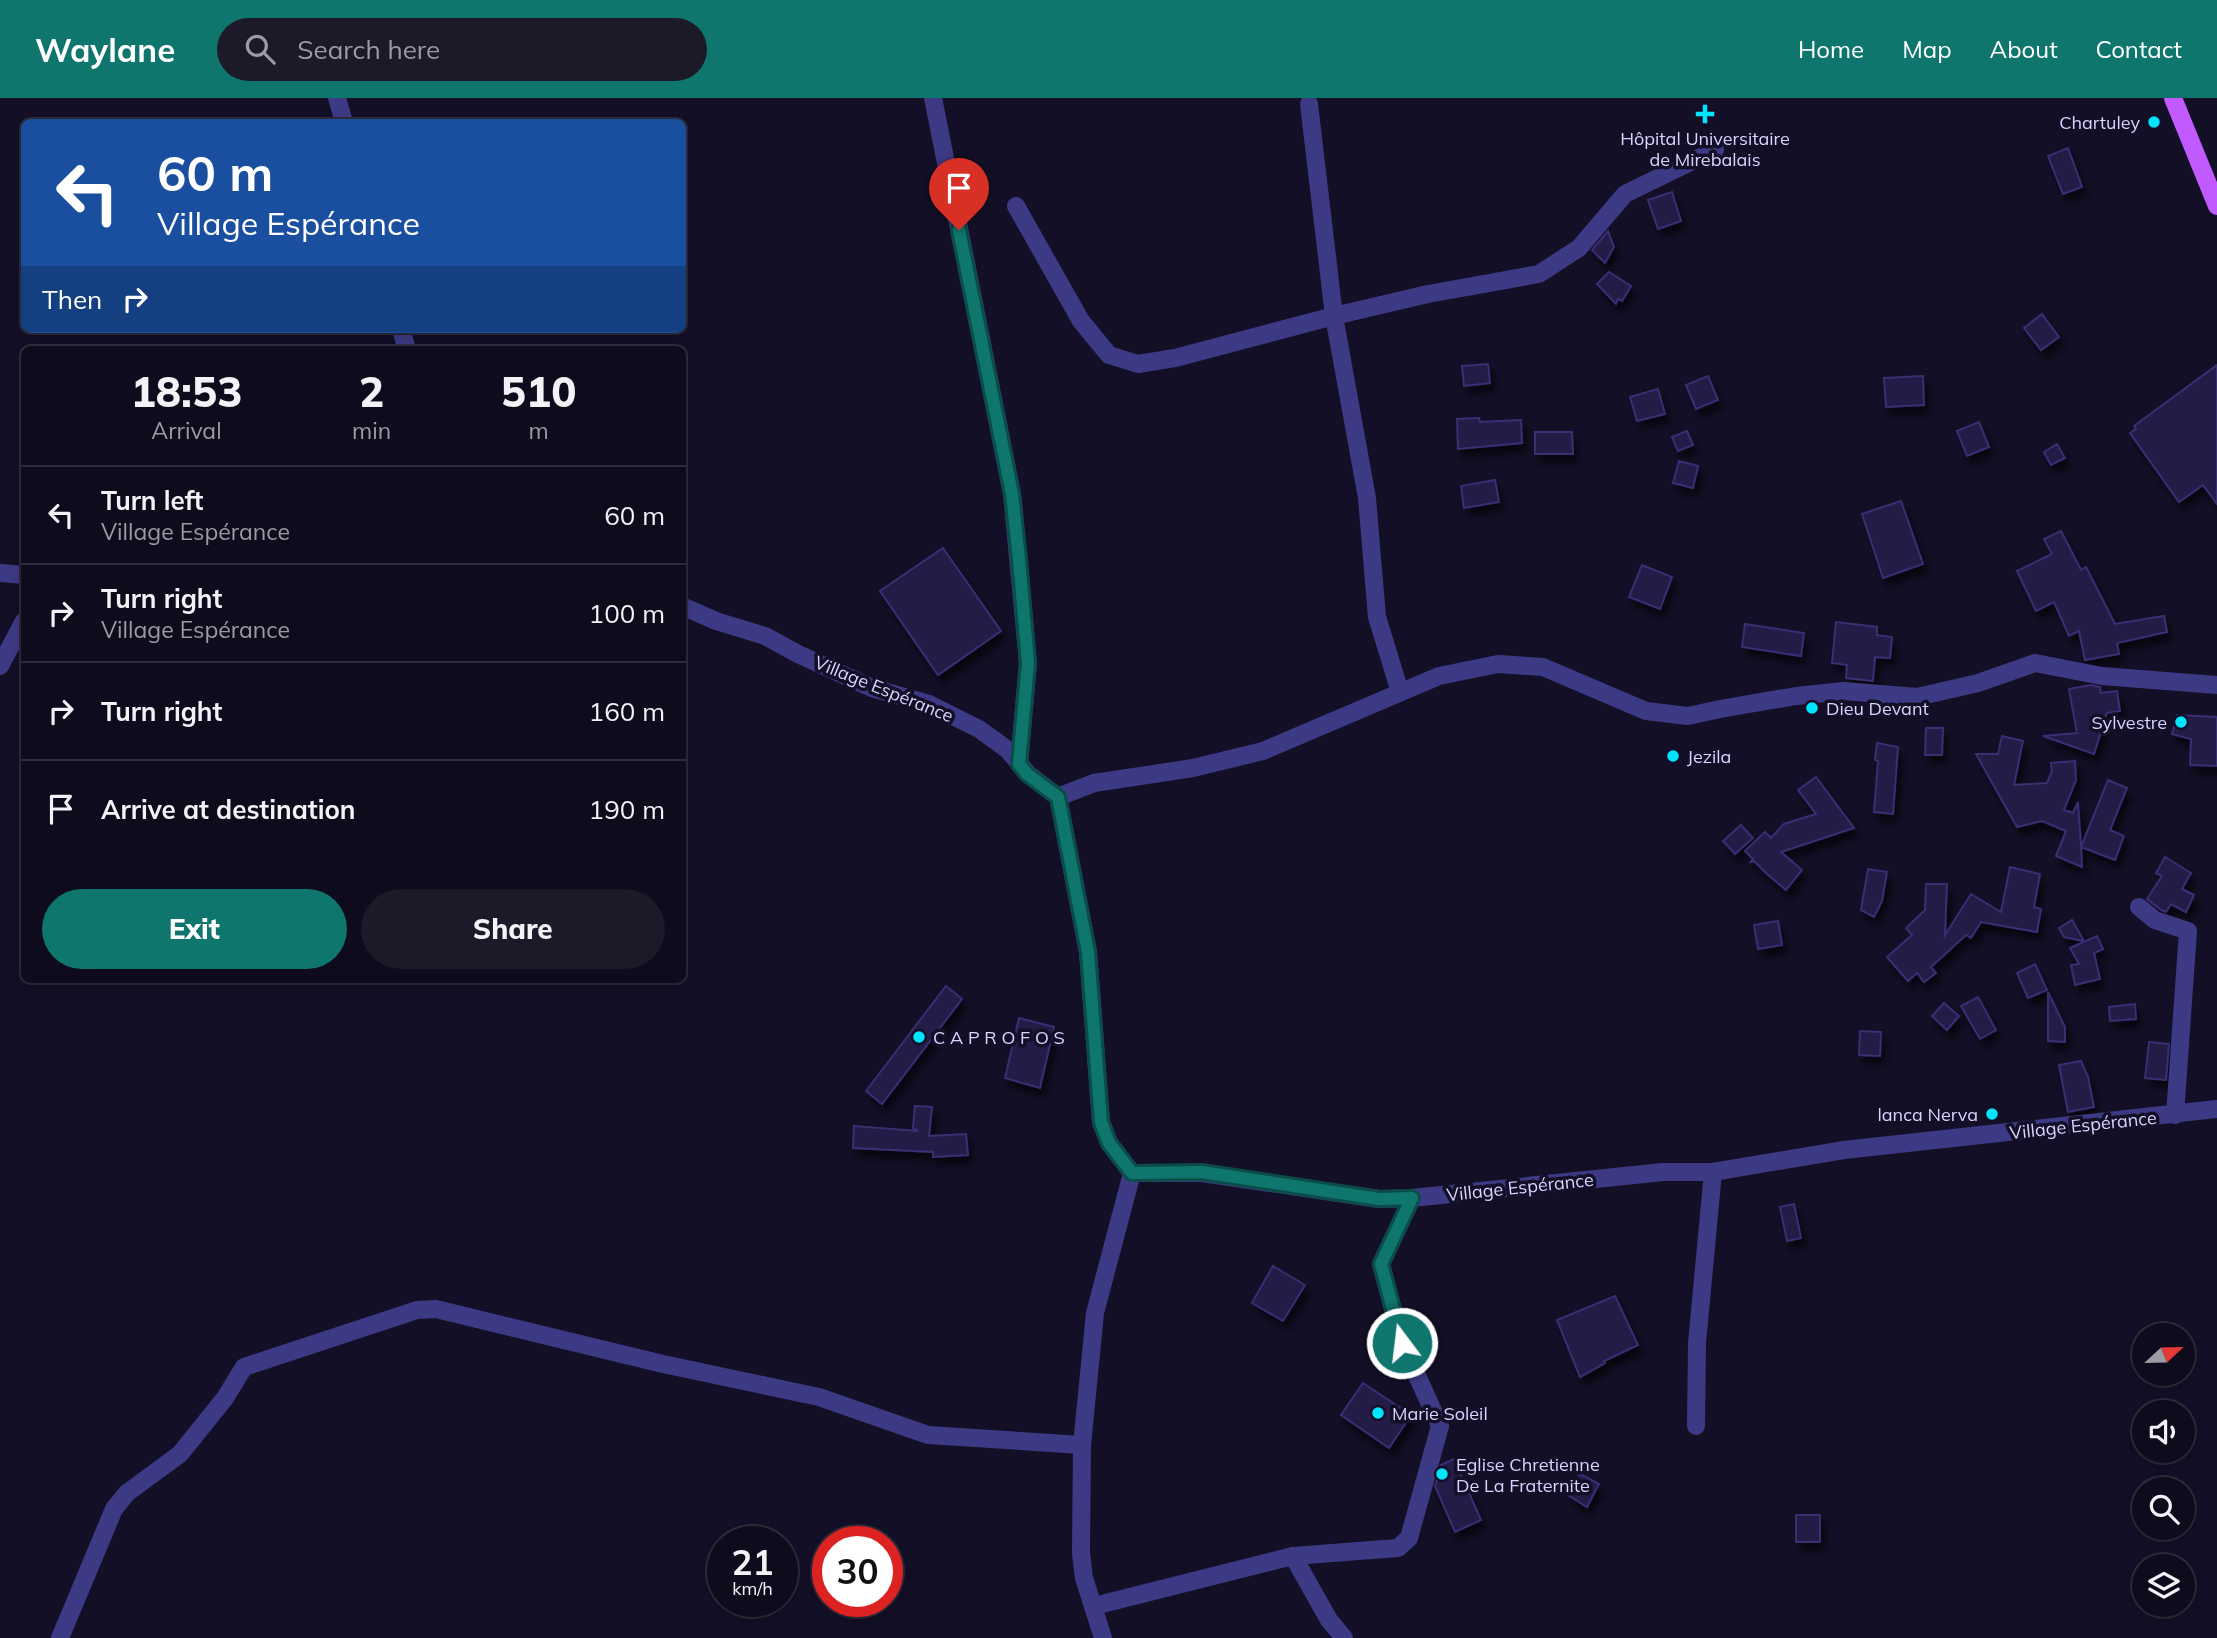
<!DOCTYPE html>
<meta charset="utf-8">
<style>
:root{--surface:#0e0b1c;--page:#1c1929;--text:#f1f3f6;--muted:#9b9ba3;--line:#2e2b3b;--accent:#0f766e}
body{margin:0;font-family:Mulish,sans-serif;background:var(--page);color:var(--text);height:100vh;display:flex;flex-direction:column;font-size:26px;white-space:nowrap}
*{box-sizing:border-box;margin:0}
p{font-size:23px;color:var(--muted)}
.icon{flex:none;width:38px;height:38px;fill:none;stroke:currentColor;stroke-width:2;stroke-linecap:round;stroke-linejoin:round}
.map{position:relative;flex:1;overflow:hidden}
.side{position:absolute;left:21px;top:248px;width:665px;height:637px;display:flex;flex-direction:column;background:var(--surface);border-radius:10px;box-shadow:0 4px 10px #0003,0 0 0 2px var(--line)}
.side>*{flex:none}
.guide{position:absolute;left:21px;top:21px;width:665px;height:214px;border-radius:10px;box-shadow:0 4px 10px #0003,0 0 0 2px var(--line);background:#1a4fa0;color:#fff;overflow:hidden}
.needle{width:46px;rotate:68deg}
.tools{position:absolute;left:2132px;top:1225px;display:grid;gap:14px}
.tools a{display:grid;place-items:center;width:63px;height:63px;border-radius:50%;background:var(--surface);box-shadow:0 4px 10px #0003,0 0 0 2px var(--line);font-size:35px}
.speed{position:absolute;left:707px;top:1428px;display:flex;gap:14px;font-size:35px;font-weight:700;text-align:center}
.speed>*{display:grid;place-content:center;width:91px;height:91px;border-radius:50%;background:var(--surface);box-shadow:0 4px 10px #0003,0 0 0 2px var(--line);line-height:1}
.speed small{font-size:18px;font-weight:400}
.speed .limit{border:10px solid #d22;background:#fff;color:#111}
.pin{position:absolute;display:grid;place-items:center;width:60px;height:60px;color:#fff;margin:-72px -30px;border-radius:50% 50% 50% 0;rotate:-45deg;box-shadow:0 0 7px #0007}
.pin .icon{rotate:45deg}
.me{position:absolute;width:77px;margin:-38px;rotate:345deg;stroke-linejoin:round;filter:drop-shadow(0 0 5px #0008)}
.turn{display:flex;align-items:center;gap:24px;height:147px;padding:0 21px;font-size:32px}
.turn .icon{width:91px;height:91px;stroke-width:2.5}
.turn b{display:block;font-size:49px;line-height:60px}
.then{display:flex;align-items:center;height:66px;padding:0 21px;background:#0003;gap:14px;font-size:26px}
.eta{display:flex;justify-content:space-evenly;align-items:center;height:119px;text-align:center}
.eta b{font-size:42px;font-weight:800;line-height:49px}
.primary-button{display:flex;gap:14px;margin-top:auto;padding:14px 21px}
.primary-button a{flex:1;height:80px;border-radius:42px;background:var(--accent);color:#fff;font-size:28px;font-weight:800;line-height:80px;text-align:center}
.primary-button a+a{background:var(--page);color:var(--text)}
ul{padding:0;list-style:none}
li{display:flex;align-items:center;gap:21px;height:98px;padding:0 21px;border-top:2px solid var(--line)}
li div{flex:1}
li b{display:block;font-size:26px}
li em{font-style:normal}
header{display:flex;align-items:center;gap:42px;box-sizing:border-box;height:98px;padding:0 35px;background:var(--accent);color:#fff}
header strong{font-size:33px}
nav{display:flex;gap:38px;margin-inline-start:auto;font-size:24px}
.search{width:490px;height:63px;background:var(--page);display:flex;align-items:center;gap:18px;box-sizing:border-box;padding:0 24px;border-radius:38px;color:var(--muted);font-size:26px}
.map>svg:first-child{display:block}
.building{fill:#241b47;stroke:#3b2d73;stroke-width:2;filter:url(#shadow)}
.lines{fill:none;stroke-linecap:round;stroke-linejoin:round}
.minor{stroke:#3d3a85;stroke-width:18}
.major{stroke:#c25bff;stroke-width:18}
.route-casing{stroke:#0a4d48;stroke-width:18}
.route{stroke:#0f766e;stroke-width:12}
.poi-dot{fill:#00e5ff;stroke:#130f26;stroke-width:2.5}
.labels{text-anchor:middle;dominant-baseline:central;stroke-width:7;stroke-linejoin:round;paint-order:stroke}
.poi-label{font-size:18px;fill:#d9d4ff;stroke:#130f26;text-anchor:start}
.street-label{font-size:18px;fill:#d9d4ff;stroke:#130f26}
</style>
<header>
<strong>Waylane</strong>
<div class="search"><svg class="icon" aria-label="search" viewBox="0 0 24 24"><circle cx="10" cy="10" r="6"/><path d="M15 15l6 6"/></svg>Search here</div>
<nav><a>Home</a><a>Map</a><a>About</a><a>Contact</a></nav>
</header>
<div class="map">
<svg width="2217" height="1540" viewBox="0 0 2217 1540">
<defs>
<filter id="shadow"><feDropShadow dx="4.5" dy="8" stdDeviation="3.5" flood-color="#0009"/></filter>
</defs>
<rect width="100%" height="100%" fill="#130f26"/>
<g class="building">
<path d="M2068,50L2082,89L2063,96L2048,58Z"/>
<path d="M1672,94L1681,123L1658,131L1648,102Z"/>
<path d="M1608,133L1614,149L1605,165L1592,152Z"/>
<path d="M1609,174L1631,188L1622,203L1618,201L1616,206L1597,186Z"/>
<path d="M2042,216L2059,239L2041,252L2024,230Z"/>
<path d="M1488,266L1490,285L1464,288L1462,268Z"/>
<path d="M2217,267V406L2203,387L2179,404L2130,335L2136,331L2134,328Z"/>
<path d="M1708,278L1718,302L1696,311L1686,287Z"/>
<path d="M1923,278L1924,307L1886,309L1884,280Z"/>
<path d="M1658,291L1665,316L1637,323L1630,299Z"/>
<path d="M1479,320L1480,324L1521,322L1522,345L1458,351L1457,321Z"/>
<path d="M1979,324L1989,349L1967,358L1957,333Z"/>
<path d="M1687,333L1693,347L1678,353L1672,339Z"/>
<path d="M1535,334H1572L1573,356H1535Z"/>
<path d="M2057,346L2065,360L2051,367L2044,354Z"/>
<path d="M1679,363L1698,368L1693,390L1673,385Z"/>
<path d="M1495,382L1499,404L1464,410L1461,388Z"/>
<path d="M1901,403L1923,466L1883,480L1862,416Z"/>
<path d="M2061,433L2081,472L2086,469L2115,526L2164,518L2167,534L2117,545L2119,556L2085,562L2079,533L2069,538L2054,504L2036,513L2017,473L2052,456L2044,441Z"/>
<path d="M943,450L1001,533L938,577L880,493Z"/>
<path d="M1642,467L1672,479L1660,511L1629,499Z"/>
<path d="M1836,524L1877,529V537L1892,539L1890,560L1875,559L1873,583L1846,580L1847,567L1832,565Z"/>
<path d="M1745,526L1804,535L1801,558L1742,549Z"/>
<path d="M2091,587L2100,589L2101,595L2117,593L2120,613L2107,615L2094,656L2043,638L2077,635L2069,591Z"/>
<path d="M2177,617L2217,619V668L2190,667L2191,641L2172,636Z"/>
<path d="M1926,630H1943L1942,657H1925Z"/>
<path d="M2002,638L2023,643L2014,687L2047,685L2052,673L2051,665L2075,663L2076,682L2064,712L2073,715L2078,704L2081,749L2108,682L2127,690L2110,732L2124,738L2115,762L2081,749L2082,769L2056,758L2066,733L2042,723L2017,729L1976,656H1998Z"/>
<path d="M1877,645L1898,649L1893,716L1874,714L1878,663L1875,662Z"/>
<path d="M1816,679L1854,730L1781,754L1802,772L1786,792L1766,775L1754,763L1751,764L1753,761L1745,753L1765,734L1771,740L1784,726L1816,716L1798,692Z"/>
<path d="M1741,727L1753,740L1735,756L1723,743Z"/>
<path d="M2165,759L2191,775L2182,791L2194,797L2186,814L2171,806L2166,814L2161,812L2147,801L2162,778L2156,775Z"/>
<path d="M2010,769L2040,776L2034,809L2041,811L2037,834L1981,824L1971,840L1966,837L1931,869L1936,875L1924,884L1917,875L1908,883L1887,859L1912,837L1906,830L1925,812L1926,786H1947L1945,837L1971,796L2001,814Z"/>
<path d="M1868,771L1887,774L1882,803L1874,819L1861,812Z"/>
<path d="M2072,822L2084,843L2064,839L2059,830Z"/>
<path d="M1778,823L1782,847L1758,851L1754,827Z"/>
<path d="M2097,838L2103,851L2094,855L2100,881L2075,887L2071,867L2079,866L2070,850Z"/>
<path d="M2035,866L2047,892L2028,900L2017,875Z"/>
<path d="M946,888L962,901L882,1006L866,993Z"/>
<path d="M2048,894L2065,929V944L2048,943Z"/>
<path d="M1978,899L1996,932L1980,941L1961,908Z"/>
<path d="M1944,905L1959,918L1947,932L1932,918Z"/>
<path d="M2135,906L2136,921L2110,923L2109,909Z"/>
<path d="M1019,920L1054,929L1040,990L1005,980Z"/>
<path d="M1860,933L1881,934L1880,958L1859,957Z"/>
<path d="M2149,944L2169,946L2166,982L2145,980Z"/>
<path d="M2081,963L2088,979L2094,1009L2068,1014L2059,967Z"/>
<path d="M915,1008L932,1009L929,1038L966,1036L968,1057L933,1059V1054L853,1050L854,1028L918,1033L913,1030Z"/>
<path d="M1794,1106L1801,1140L1787,1143L1780,1109Z"/>
<path d="M1273,1168L1305,1187L1283,1223L1252,1205Z"/>
<path d="M1615,1198L1638,1247L1604,1263L1605,1265L1580,1279L1557,1222Z"/>
<path d="M1363,1285L1411,1317L1389,1350L1341,1317Z"/>
<path d="M1454,1361L1481,1422L1455,1434L1435,1388L1441,1367Z"/>
<path d="M1580,1376L1599,1386L1587,1409L1568,1397Z"/>
<rect x="1796" y="1417" width="24" height="27"/>
</g>
<g class="lines">
<g class="minor">
<path d="M337,0L344,24"/>
<path d="M933,0L1012,396L1028,565L1019,666"/>
<path d="M1309,6L1334,218L1367,400L1377,519L1400,594"/>
<path d="M1016,108L1081,223L1109,257L1138,266L1175,260L1334,218L1428,196L1539,176L1579,150L1625,96L1715,52"/>
<path d="M401,231L407,252"/>
<path d="M0,475L24,477"/>
<path d="M682,508L716,523L765,538L798,556L872,590L929,606L979,631L1008,652L1028,676L1058,699L1088,854L1101,1024L1109,1045L1132,1075H1202L1379,1101L1412,1100L1663,1074H1713L1844,1052L2217,1011"/>
<path d="M0,568L24,523"/>
<path d="M1058,699L1094,685L1193,670L1263,653L1439,578L1498,566L1543,569L1646,613L1688,618L1720,611L1796,598L1844,593L1917,599L1978,585L2035,565L2102,578L2217,587"/>
<path d="M2139,809L2155,822L2188,833L2175,1017"/>
<path d="M1696,1328L1697,1245L1713,1074"/>
<path d="M1293,1458L1398,1450L1409,1440L1440,1328L1402,1245L1381,1166L1412,1100"/>
<path d="M1094,1508L1293,1458L1329,1522L1344,1540"/>
<path d="M60,1540L114,1411L127,1395L180,1356L225,1300L244,1269L417,1212L436,1211L663,1266L819,1299L928,1337L1082,1347"/>
<path d="M1103,1540L1084,1480L1081,1455L1082,1347L1095,1215L1132,1075"/>
</g>
<path class="major" d="M2173,0L2217,108"/>
</g>
<g class="lines">
<g class="route-casing">
<path id="route" d="M959,132L1012,396L1019,461L1028,565L1019,666L1027,676L1058,699L1088,854L1101,1024L1109,1045L1132,1075L1202,1074L1379,1101L1412,1100L1381,1166L1402,1245"/>
</g>
<use href="#route" class="route"/>
</g>
<g class="poi-dot">
<path d="M1701.5 5.5h7v7h7v7h-7v7h-7v-7h-7v-7h7z"/>
<circle cx="2154" cy="24" r="7"/>
<circle cx="1812" cy="610" r="7"/>
<circle cx="2181" cy="624" r="7"/>
<circle cx="1673" cy="658" r="7"/>
<circle cx="919" cy="939" r="7"/>
<circle cx="1992" cy="1016" r="7"/>
<circle cx="1378" cy="1315" r="7"/>
<circle cx="1442" cy="1376" r="7"/>
</g>
<g class="labels">
<g class="poi-label">
<text x="2140" y="24" text-anchor="end">Chartuley</text>
<text x="1705" y="40" text-anchor="middle">Hôpital Universitaire<tspan x="1705" dy="21">de Mirebalais</tspan></text>
<text x="1826" y="610">Dieu Devant</text>
<text x="2167" y="624" text-anchor="end">Sylvestre</text>
<text x="1687" y="658">Jezila</text>
<text x="933" y="939">C A P R O F O S</text>
<text x="1978" y="1016" text-anchor="end">lanca Nerva</text>
<text x="1392" y="1315">Marie Soleil</text>
<text x="1456" y="1366">Eglise Chretienne<tspan x="1456" dy="21">De La Fraternite</tspan></text>
</g>
<g class="street-label">
<text transform="translate(884 591) rotate(22)">Village Espérance</text>
<text transform="translate(2083 1027) rotate(-6)">Village Espérance</text>
<text transform="translate(1520 1089) rotate(-6)">Village Espérance</text>
</g>
</g>
</svg>
<div class="tools">
<a><svg class="needle" viewBox="-14 -14 28 28"><path d="M0-13l5 13h-10z" fill="#e53935"/><path d="M0 13l5-13h-10z" fill="#9b9ba3"/></svg></a>
<a><svg class="icon" aria-label="sound" viewBox="0 0 24 24"><path d="M4 9h4l5-4v14l-5-4H4zM17 9q2 3 0 6"/></svg></a>
<a><svg class="icon" aria-label="search" viewBox="0 0 24 24"><circle cx="10" cy="10" r="6"/><path d="M15 15l6 6"/></svg></a>
<a><svg class="icon" aria-label="layers" viewBox="0 0 24 24"><path d="M12 4l9 5-9 5-9-5zM3 14l9 5 9-5"/></svg></a>
</div>
<div class="speed"><div>21<small>km/h</small></div><div class="limit">30</div></div>
<div class="pin" style="left:959px;top:132px;background:#d93025"><svg class="icon" aria-label="arrive" viewBox="0 0 24 24"><path d="M6 21V4h12l-3 4 3 4H6"/></svg></div>
<svg class="me" style="left:1402px;top:1245px" viewBox="-20 -20 40 40"><circle r="17" fill="#0f766e" stroke="#fff" stroke-width="3"/><path d="M0-11L8 9 0 5-8 9z" fill="#fff"/></svg>
<div class="guide">
<div class="turn"><svg class="icon" aria-label="left" viewBox="0 0 24 24"><path d="M17 20v-9H6M10 6l-5 5 5 5"/></svg><div><b>60 m</b>Village Espérance</div></div>
<div class="then">Then<svg class="icon" aria-label="right" viewBox="0 0 24 24"><path d="M7 20v-9h11M14 6l5 5-5 5"/></svg></div>
</div>
<section class="side">
<div class="eta">
<div><b>18:53</b><p>Arrival</p></div>
<div><b>2</b><p>min</p></div>
<div><b>510</b><p>m</p></div>
</div>
<ul>
<li><svg class="icon" aria-label="left" viewBox="0 0 24 24"><path d="M17 20v-9H6M10 6l-5 5 5 5"/></svg><div><b>Turn left</b><p>Village Espérance</p></div><em>60 m</em></li>
<li><svg class="icon" aria-label="right" viewBox="0 0 24 24"><path d="M7 20v-9h11M14 6l5 5-5 5"/></svg><div><b>Turn right</b><p>Village Espérance</p></div><em>100 m</em></li>
<li><svg class="icon" aria-label="right" viewBox="0 0 24 24"><path d="M7 20v-9h11M14 6l5 5-5 5"/></svg><div><b>Turn right</b></div><em>160 m</em></li>
<li><svg class="icon" aria-label="arrive" viewBox="0 0 24 24"><path d="M6 21V4h12l-3 4 3 4H6"/></svg><div><b>Arrive at destination</b></div><em>190 m</em></li>
</ul>
<div class="primary-button"><a>Exit</a><a>Share</a></div>
</section>
</div>
